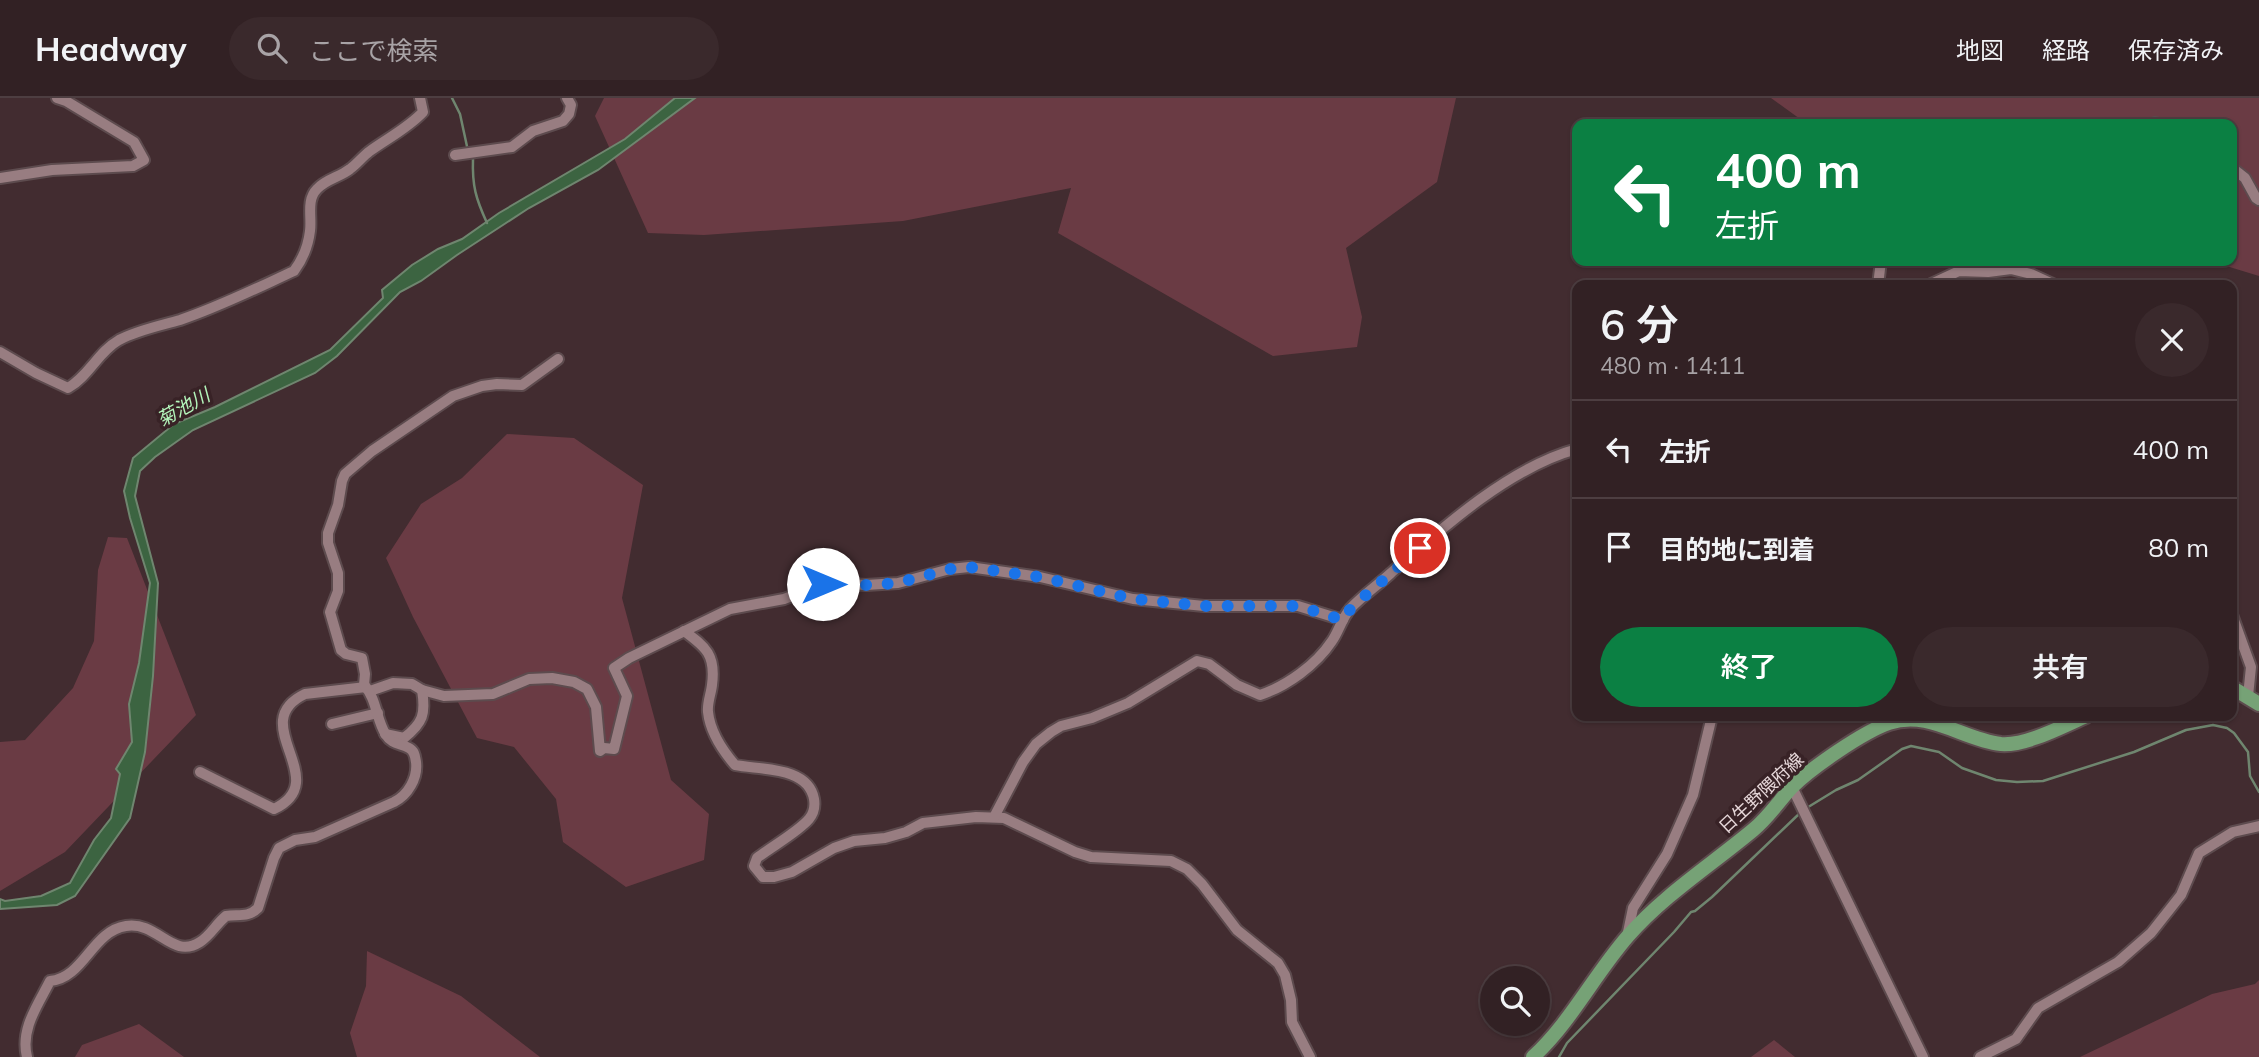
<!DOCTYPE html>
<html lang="ja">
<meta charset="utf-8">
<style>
:root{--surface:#322124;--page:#3a292c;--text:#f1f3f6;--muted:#a8a3a6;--line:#4d3e41;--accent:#0b8043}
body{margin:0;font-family:Mulish,"Noto Sans JP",sans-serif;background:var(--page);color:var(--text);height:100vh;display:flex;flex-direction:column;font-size:26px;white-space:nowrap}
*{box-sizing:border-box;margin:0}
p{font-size:23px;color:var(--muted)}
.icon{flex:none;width:38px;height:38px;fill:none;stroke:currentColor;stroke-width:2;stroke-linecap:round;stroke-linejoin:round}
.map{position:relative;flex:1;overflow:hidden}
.panel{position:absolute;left:1572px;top:182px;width:665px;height:441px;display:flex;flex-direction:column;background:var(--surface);border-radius:14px;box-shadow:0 2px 5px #0004,0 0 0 2px var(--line)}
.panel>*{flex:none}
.hud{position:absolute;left:1572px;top:21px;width:665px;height:147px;border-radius:14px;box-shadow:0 2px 5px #0004,0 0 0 2px var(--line);background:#0b8043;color:#fff;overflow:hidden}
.tools{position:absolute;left:1480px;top:868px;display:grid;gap:14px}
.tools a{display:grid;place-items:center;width:70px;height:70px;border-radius:50%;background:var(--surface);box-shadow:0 2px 5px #0004,0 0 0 2px var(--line);font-size:35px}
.pin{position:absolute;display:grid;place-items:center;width:60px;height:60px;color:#fff;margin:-30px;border:4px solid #fff;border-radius:50%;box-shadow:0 2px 7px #0007}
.me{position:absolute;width:77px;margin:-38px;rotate:90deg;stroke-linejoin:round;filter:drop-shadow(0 0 5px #0008)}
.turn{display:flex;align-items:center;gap:24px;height:147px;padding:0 28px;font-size:32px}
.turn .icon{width:91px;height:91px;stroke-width:2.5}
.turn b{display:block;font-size:49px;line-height:60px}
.round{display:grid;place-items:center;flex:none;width:74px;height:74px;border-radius:37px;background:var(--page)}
.headline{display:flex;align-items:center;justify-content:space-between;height:119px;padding:0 28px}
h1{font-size:42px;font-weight:600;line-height:52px}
.action{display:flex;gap:14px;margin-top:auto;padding:14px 28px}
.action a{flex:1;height:80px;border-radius:42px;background:var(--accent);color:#fff;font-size:28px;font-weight:600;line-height:80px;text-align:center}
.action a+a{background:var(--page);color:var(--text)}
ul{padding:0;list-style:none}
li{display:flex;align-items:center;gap:21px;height:98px;padding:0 28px;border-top:2px solid var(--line)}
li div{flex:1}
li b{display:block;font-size:26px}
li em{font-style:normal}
header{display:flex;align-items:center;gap:42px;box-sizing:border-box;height:98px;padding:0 35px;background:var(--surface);border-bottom:2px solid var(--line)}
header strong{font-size:33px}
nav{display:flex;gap:38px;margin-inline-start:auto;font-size:24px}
.search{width:490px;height:63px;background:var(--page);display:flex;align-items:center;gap:18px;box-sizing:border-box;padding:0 24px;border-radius:38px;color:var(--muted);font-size:26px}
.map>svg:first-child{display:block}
.green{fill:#6a3b44}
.water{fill:#3c6441;stroke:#6f866f;stroke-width:2}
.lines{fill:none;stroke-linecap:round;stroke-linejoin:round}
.stream{stroke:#6f866f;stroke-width:2.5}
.minor-casing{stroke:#5d4b4e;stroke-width:14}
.major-casing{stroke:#5d4b4e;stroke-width:18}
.minor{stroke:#987d81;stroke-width:10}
.major{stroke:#76a276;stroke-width:14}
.route{stroke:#1a73e8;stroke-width:12;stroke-dasharray:0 21.6}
.labels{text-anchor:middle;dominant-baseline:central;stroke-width:7;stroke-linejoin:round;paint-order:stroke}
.street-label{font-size:18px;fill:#e6d7d9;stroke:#382226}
.water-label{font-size:19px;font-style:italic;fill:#b3f4ba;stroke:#382226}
</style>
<header>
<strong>Headway</strong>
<div class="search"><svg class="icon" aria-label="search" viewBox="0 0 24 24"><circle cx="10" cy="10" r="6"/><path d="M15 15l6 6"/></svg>ここで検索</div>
<nav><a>地図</a><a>経路</a><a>保存済み</a></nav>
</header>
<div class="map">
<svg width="2259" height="959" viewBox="0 0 2259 959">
<rect width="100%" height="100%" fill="#422c30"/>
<g class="green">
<path d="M604,0H1456L1437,84L1346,150L1362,219L1357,249L1273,258L1058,135L1071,90L903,123L704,137L648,135L595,18Z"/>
<path d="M1771,0H2259V178L2210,163H2231V26H1807Z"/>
<path d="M507,336L574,340L643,387L622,500L671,682L709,716L704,762L626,789L563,744L556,701L514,649L477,640L413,519L386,460L421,406L462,380Z"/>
<path d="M108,439L127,440L196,617L65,754L0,793V644L25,642L73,590L94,543L98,472Z"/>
<path d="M367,853L461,898L540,959H357L350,935L366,888Z"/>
<path d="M2259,882V959H2080L2212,896L2255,886Z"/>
<path d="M139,926L184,959H75L82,947Z"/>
<path d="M1774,942L1795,959H1751Z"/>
</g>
<path class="water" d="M675,0H695L598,72L529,110L457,157L421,183L400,194L337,258L315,275L193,332L155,359L140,373L135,398L158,485L153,578L145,654L130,720L75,798L57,807L0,811V801L5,803L41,798L70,785L94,742L111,720L120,676L116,671L132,644L129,606L139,565L150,485L130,420L124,393L133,360L174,326L215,309L330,252L383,200L382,192L412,167L438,151L462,141L499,115L625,41Z"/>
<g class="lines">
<g class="stream">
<path d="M452,0L460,16L468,53"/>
<path d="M471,59L473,61C472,88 476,101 487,125"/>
<path d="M1805,711L1836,692L1858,682L1902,651L1911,648L1939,654L1962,670L1996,682L2017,684L2043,683L2134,654L2186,632L2213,627L2227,630L2234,635L2248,654L2250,678L2259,694"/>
<path d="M1559,959L1567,945L1674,834L1691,814L1695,813L1712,799L1800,715"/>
</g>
<g class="minor-casing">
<g id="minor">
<path d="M2153,26L2155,25L2159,26"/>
<path d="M455,57L512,49L533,33L563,23L569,16L571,7L567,0"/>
<path d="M2231,69L2245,80L2256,100L2259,102"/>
<path d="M0,80L52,72L133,68L144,62L134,44L66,3L57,0"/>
<path d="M1878,187L1881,163"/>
<path d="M1929,187L1959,173L1988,174L2011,171L2031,176L2055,187"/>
<path d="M0,254L36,275L68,290C89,278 98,254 119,242C138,232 159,228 180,222C219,209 257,190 294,173C303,161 308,149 310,133C312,119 306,102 317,91C326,81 340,79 350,71C357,66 363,58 370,53C388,40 408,30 423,14L420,0"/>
<path d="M2231,514L2251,569L2248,598"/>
<path d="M684,533C706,549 716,557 712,587C711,596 707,605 708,614C710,633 723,653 735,667C760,672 808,668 814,701C815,707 814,715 809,721C798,734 771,749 757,760L754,768L763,779H774L792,774L834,750L854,743L885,740L906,734L923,725L976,719L1004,720L1075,754L1091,759L1171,763L1187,771L1202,786L1237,832L1278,865L1285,877L1291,902L1292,924L1310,959"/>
<path d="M370,593L393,585L412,586L422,592L444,598L493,596L529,581L552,580L574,584L587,591L596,609L600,653L604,650L614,651L627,598L614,570L629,560L730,511L784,501L823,486L834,485L866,487L898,485L950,471L969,469L1040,479L1133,501L1204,508H1298L1343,522"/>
<path d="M332,626L378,615"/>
<path d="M385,636L404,640C423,625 426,616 422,592"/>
<path d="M200,674L274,711C335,682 244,625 305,596L366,589"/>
<path d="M1792,689L1923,959"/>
<path d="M994,719L1023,664L1036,646L1051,634L1061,628L1092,620L1128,605L1197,563L1209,566L1237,587L1260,597C1287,588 1316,567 1332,543C1339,533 1342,520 1350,511C1362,498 1378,487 1391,475C1442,430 1510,369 1577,351"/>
<path d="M1627,839L1633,810L1667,756L1693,697L1712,618"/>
<path d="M27,959C20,931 38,907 50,883C84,880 92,833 126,828C158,823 172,862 200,844C211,837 216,826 226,818C238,816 248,820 258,810L274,760L279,750L295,742L315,739L394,704C408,697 418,680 416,664C415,659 415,653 409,650C401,645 392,647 386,637C376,622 377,601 364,587L365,576L362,560L346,556L341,552L330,514L338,493V475L328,445V435L338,407L342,383L345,376L372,353L453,298L482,288L497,286L522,287L558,261"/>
<path d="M1980,959L2016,941L2038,910L2118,864L2151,835L2181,797L2199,755L2233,734L2259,728"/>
</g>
</g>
<g class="major-casing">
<g id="major">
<path d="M2231,589L2259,606"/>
<path d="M1533,959C1571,924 1594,877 1628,838C1664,797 1711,767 1753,732C1768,720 1779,703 1792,689C1811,670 1863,634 1889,625C1929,611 1963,642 2001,646C2026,648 2063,628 2086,618"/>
</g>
</g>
<use href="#minor" class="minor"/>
<use href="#major" class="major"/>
</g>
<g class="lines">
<path class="route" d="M823,486L834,485L866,487L898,485L950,471L969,469L1040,479L1133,501L1204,508H1298L1343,522L1351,510L1420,450"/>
</g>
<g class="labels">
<g class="street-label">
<text transform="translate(1761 695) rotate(-43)">日生野隈府線</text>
</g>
<g class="water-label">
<text transform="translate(183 309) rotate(-29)">菊池川</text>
</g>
</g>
</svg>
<div class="tools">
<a><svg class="icon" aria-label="search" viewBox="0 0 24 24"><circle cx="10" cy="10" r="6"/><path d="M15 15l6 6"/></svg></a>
</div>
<div class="pin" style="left:1420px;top:450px;background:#d93025"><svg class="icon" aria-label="arrive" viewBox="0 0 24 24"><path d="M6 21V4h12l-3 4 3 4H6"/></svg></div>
<svg class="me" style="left:823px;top:486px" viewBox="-20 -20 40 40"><circle r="19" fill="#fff"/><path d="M0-13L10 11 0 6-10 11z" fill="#1a73e8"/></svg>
<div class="hud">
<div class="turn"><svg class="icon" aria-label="left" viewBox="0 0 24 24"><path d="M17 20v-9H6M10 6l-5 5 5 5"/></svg><div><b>400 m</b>左折</div></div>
</div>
<section class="panel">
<div class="headline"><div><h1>6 分</h1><p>480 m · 14:11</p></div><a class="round"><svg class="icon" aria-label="close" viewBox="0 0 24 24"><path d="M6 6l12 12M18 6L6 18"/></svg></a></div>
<ul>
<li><svg class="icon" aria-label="left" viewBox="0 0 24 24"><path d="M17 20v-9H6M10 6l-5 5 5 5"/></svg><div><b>左折</b></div><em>400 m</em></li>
<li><svg class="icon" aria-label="arrive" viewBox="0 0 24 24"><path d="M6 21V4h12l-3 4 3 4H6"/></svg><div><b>目的地に到着</b></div><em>80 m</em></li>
</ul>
<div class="action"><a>終了</a><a>共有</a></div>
</section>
</div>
